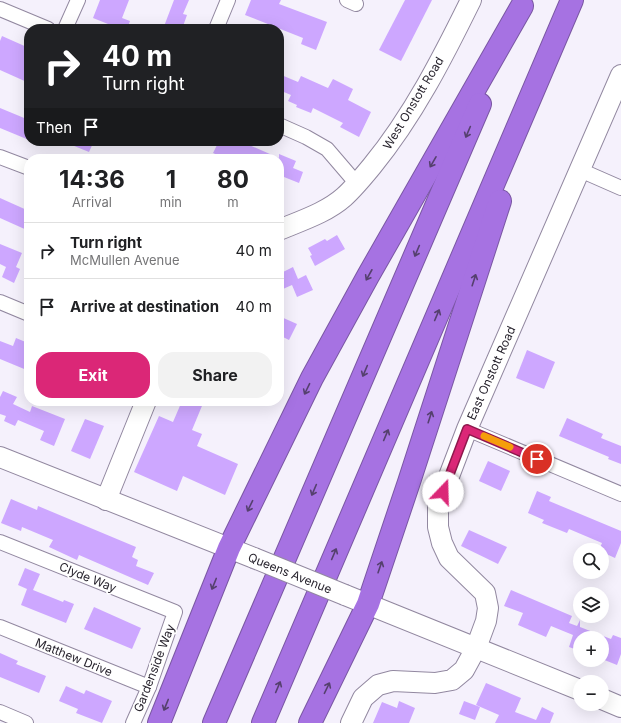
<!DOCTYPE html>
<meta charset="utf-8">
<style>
:root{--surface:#fff;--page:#f2f2f2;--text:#202124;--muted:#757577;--line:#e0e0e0;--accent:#db2777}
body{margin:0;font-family:Inter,sans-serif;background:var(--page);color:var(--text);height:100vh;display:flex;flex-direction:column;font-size:15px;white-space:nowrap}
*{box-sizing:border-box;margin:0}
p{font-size:13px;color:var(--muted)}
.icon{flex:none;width:22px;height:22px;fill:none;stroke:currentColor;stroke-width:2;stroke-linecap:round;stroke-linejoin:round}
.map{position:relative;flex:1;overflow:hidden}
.side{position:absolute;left:24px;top:154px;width:260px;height:252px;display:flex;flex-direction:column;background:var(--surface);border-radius:16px;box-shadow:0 4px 16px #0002}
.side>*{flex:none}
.hud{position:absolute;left:24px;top:24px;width:260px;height:122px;border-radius:16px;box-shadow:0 4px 16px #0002;background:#202124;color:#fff;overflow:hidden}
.fabs{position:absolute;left:573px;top:543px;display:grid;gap:8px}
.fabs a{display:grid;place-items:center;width:36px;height:36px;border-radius:50%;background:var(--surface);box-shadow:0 4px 16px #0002;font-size:20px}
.pin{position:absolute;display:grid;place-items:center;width:34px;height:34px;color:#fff;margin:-17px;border:2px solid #fff;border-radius:50%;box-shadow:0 1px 4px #0007}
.me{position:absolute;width:44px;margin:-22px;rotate:21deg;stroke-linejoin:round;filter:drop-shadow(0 0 3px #0008)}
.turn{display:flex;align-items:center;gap:14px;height:84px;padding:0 12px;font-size:18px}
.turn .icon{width:52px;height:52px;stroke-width:2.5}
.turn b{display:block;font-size:28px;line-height:34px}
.then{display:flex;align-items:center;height:38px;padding:0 12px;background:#0003;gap:8px;font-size:15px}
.eta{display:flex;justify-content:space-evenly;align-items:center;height:68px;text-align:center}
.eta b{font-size:24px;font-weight:700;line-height:28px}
.cta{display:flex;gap:8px;margin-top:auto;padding:8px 12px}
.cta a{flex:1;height:46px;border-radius:16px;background:var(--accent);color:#fff;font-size:16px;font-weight:700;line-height:46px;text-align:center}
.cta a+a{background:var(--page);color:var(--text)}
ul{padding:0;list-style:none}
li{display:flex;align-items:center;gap:12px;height:56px;padding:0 12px;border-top:1px solid var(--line)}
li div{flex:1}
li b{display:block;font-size:15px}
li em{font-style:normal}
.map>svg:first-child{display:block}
.building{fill:#cda7ff}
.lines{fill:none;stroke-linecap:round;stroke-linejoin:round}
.street-casing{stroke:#9288a0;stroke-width:16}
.secondary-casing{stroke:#9288a0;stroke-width:22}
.highway-casing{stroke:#7a57a3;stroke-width:24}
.street{stroke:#fff;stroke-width:14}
.secondary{stroke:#fff;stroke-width:20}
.highway{stroke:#a672e2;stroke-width:22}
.secondary-bridge-casing{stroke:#9288a0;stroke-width:22;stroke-linecap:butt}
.secondary-bridge{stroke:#fff;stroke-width:20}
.oneway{stroke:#55406e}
.route-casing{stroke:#8e194d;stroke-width:10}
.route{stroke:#db2777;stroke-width:7}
.slow{stroke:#f59e0b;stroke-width:7}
.labels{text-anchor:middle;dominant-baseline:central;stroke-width:3.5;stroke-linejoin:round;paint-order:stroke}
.street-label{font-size:12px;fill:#29252f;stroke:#fff}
</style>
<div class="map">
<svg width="621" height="723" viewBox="0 0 621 723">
<rect width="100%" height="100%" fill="#f5f1fc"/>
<g class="building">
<path d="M100,0H129L122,18L130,21L127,29H106L108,24L93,18Z"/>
<path d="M174,0H189L183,14L187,15L182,29H163Z"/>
<path d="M251,0H281L279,4L327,22L316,50L301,44L303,38L245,15Z"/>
<path d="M405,0H432L401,61L379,50Z"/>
<path d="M2,36L29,48V83L0,70V41Z"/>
<path d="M279,74L298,82L301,76L328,88L333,79L353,89L348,100L371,112L359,137L340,127L343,123L313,108L311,113L296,107L297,105L288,101L291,95L279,90Z"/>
<path d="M0,108L29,120V140L0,128Z"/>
<path d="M62,141H94L89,152Z"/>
<path d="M219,141H240L279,158V154L296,161L293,168L303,172L299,183L279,175V159H226L213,153Z"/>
<path d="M0,198L29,211V231L0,218Z"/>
<path d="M337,235L345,249L315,266L310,256L312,255L308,248L325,239L327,241Z"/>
<path d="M0,244L22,253L16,267L20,269L14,283L2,277L6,267L0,264Z"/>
<path d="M293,267L298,279L306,275L313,290L297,297L292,285L283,289L279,280V274Z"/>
<path d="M279,316L297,324L289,340L279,335Z"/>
<path d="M16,338L28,343L25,350L29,352V371L0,359V341L13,346Z"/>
<path d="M527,350L555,362L544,389L516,378Z"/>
<path d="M3,391L17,397L13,404L30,412L32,406L65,419L54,446L40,440L44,431L18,420L15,426L4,421L6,416L0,414V397Z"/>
<path d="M182,401H204L192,430L202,434L197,446L238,464L225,495L183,476L177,491L134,472L159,416L173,422Z"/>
<path d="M567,418L603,434L601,438L621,446V464L608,459L609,457L559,436Z"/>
<path d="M85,419L104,426L90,459L71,451Z"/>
<path d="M488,461L510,471L501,491L479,481Z"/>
<path d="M537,491L551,497L549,501L621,531V543L615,558L602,552V550H599L602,543L569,529L567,533L542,523L544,520L528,513Z"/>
<path d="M11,499L37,510L38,506L136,547L132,557L138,560L136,566L154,573L148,585L79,555L77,560L49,547L53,540L22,527L21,531L1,523Z"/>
<path d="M469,530L507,547L498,564L461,546Z"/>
<path d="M25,568L40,574L33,590L63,602L64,600L74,604L66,623L21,605L27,589L18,585Z"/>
<path d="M511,590L572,616L569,623L577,626L580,620V627L611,639L613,635L621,638V654L617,665L602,659V638H580V651L569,647L573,635L551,626L546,637L518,625L523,613L504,606Z"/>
<path d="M94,607L141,628L132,649L84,629Z"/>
<path d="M0,653L18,661L16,664L46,676L39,693L0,677Z"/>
<path d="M486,683L521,698L515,712L536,720L542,707L554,713L550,723H495L499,715L476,705Z"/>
<path d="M66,686L84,694L86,690L112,701L102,723L76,713L78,709L59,701Z"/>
<path d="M399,701L415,708L409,723H373L382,702L397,708Z"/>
<path d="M464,701L480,707L475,720L459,714Z"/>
</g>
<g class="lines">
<g class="street-casing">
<g id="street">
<path d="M347,0L356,4"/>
<path d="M0,9L48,29"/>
<path d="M65,29L78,0"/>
<path d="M216,29L228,0"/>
<path d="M279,125L306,137L327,149L357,184"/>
<path d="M0,157L29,168"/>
<path d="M580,170L621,188"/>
<path d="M0,302L29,314"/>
<path d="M467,429L621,494"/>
<path d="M0,542L175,612L149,687L133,723"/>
<path d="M0,627L149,687"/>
<path d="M0,712L26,723"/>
</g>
</g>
<g class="secondary-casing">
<g id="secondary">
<path d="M279,230C300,221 326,213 344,197C354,188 363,177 372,166C413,116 443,57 471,0"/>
<path d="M0,457L254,558"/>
<path d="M106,500L146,401"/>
<path d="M345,595L580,690"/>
<path d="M602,699L621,707"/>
<path d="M351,723L363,698L378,685L393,681L435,683L452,680L464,670L476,648L486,621L488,608L485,593L449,558L442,543L438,527V505L467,429L621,75"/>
</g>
</g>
<g class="highway-casing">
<g id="highway">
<path d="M159,723L229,548L312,378L368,276L522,6"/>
<path d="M214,723L480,104"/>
<path d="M263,723L572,0"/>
<path d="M310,723L368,604L409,482L500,201"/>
</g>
</g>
<use href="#street" class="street"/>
<use href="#secondary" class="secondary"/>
<use href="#highway" class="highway"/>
<g class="secondary-bridge-casing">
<path id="secondary-bridge" d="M254,558L345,595"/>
</g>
<use href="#secondary-bridge" class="secondary-bridge"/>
</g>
<defs><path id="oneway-shaft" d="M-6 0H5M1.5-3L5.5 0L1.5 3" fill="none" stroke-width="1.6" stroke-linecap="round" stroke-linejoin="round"/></defs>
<g class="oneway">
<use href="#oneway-shaft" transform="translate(468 132) rotate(113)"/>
<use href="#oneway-shaft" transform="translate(433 162) rotate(120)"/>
<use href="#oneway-shaft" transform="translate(417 251) rotate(113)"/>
<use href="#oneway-shaft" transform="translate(369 275) rotate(119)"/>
<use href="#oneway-shaft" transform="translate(474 280) rotate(-72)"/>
<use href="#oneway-shaft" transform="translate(437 315) rotate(-67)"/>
<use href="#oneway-shaft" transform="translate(365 371) rotate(113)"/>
<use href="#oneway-shaft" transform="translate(307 389) rotate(116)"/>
<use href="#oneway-shaft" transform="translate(430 417) rotate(-72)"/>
<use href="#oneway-shaft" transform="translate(386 435) rotate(-67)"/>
<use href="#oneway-shaft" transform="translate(314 490) rotate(113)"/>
<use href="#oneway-shaft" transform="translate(250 506) rotate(116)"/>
<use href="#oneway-shaft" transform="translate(334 554) rotate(-67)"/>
<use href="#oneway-shaft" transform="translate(380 567) rotate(-71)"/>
<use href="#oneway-shaft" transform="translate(214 584) rotate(112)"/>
<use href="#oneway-shaft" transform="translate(278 687) rotate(-67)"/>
<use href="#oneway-shaft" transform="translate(327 688) rotate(-64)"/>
<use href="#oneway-shaft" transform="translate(166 705) rotate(112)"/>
</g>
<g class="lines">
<g class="route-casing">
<path id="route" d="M443,492L467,429L537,459"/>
</g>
<use href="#route" class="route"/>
<path class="slow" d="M484,436L510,447"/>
</g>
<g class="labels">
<g class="street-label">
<text transform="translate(413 103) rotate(-59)">West Onstott Road</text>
<text transform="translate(491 373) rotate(-66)">East Onstott Road</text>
<text transform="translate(290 573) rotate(22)">Queens Avenue</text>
<text transform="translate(88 577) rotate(22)">Clyde Way</text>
<text transform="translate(74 657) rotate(22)">Matthew Drive</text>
<text transform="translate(154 668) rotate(-69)">Gardenside Way</text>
</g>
</g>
</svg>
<div class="fabs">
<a><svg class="icon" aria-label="search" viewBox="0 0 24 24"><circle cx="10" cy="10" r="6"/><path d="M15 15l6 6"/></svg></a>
<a><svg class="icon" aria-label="layers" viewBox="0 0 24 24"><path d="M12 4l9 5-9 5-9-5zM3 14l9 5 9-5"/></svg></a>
<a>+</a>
<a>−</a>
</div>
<div class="pin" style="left:537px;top:459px;background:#d93025"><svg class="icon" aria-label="arrive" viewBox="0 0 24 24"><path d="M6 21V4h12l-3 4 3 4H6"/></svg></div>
<svg class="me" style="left:443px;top:492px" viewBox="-20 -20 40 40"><circle r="19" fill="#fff"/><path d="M0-13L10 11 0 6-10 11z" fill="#db2777"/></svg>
<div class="hud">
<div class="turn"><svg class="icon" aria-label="right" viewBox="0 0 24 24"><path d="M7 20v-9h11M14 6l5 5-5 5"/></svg><div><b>40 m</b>Turn right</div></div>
<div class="then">Then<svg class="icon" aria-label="arrive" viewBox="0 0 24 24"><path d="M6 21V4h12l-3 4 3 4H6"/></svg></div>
</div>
<section class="side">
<div class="eta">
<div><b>14:36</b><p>Arrival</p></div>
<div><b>1</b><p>min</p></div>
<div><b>80</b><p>m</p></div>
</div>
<ul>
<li><svg class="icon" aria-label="right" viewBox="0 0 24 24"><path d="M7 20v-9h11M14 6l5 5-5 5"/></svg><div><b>Turn right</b><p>McMullen Avenue</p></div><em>40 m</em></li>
<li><svg class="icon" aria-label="arrive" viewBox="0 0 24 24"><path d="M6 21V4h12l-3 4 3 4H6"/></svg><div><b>Arrive at destination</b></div><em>40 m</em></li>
</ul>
<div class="cta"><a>Exit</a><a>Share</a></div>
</section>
</div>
